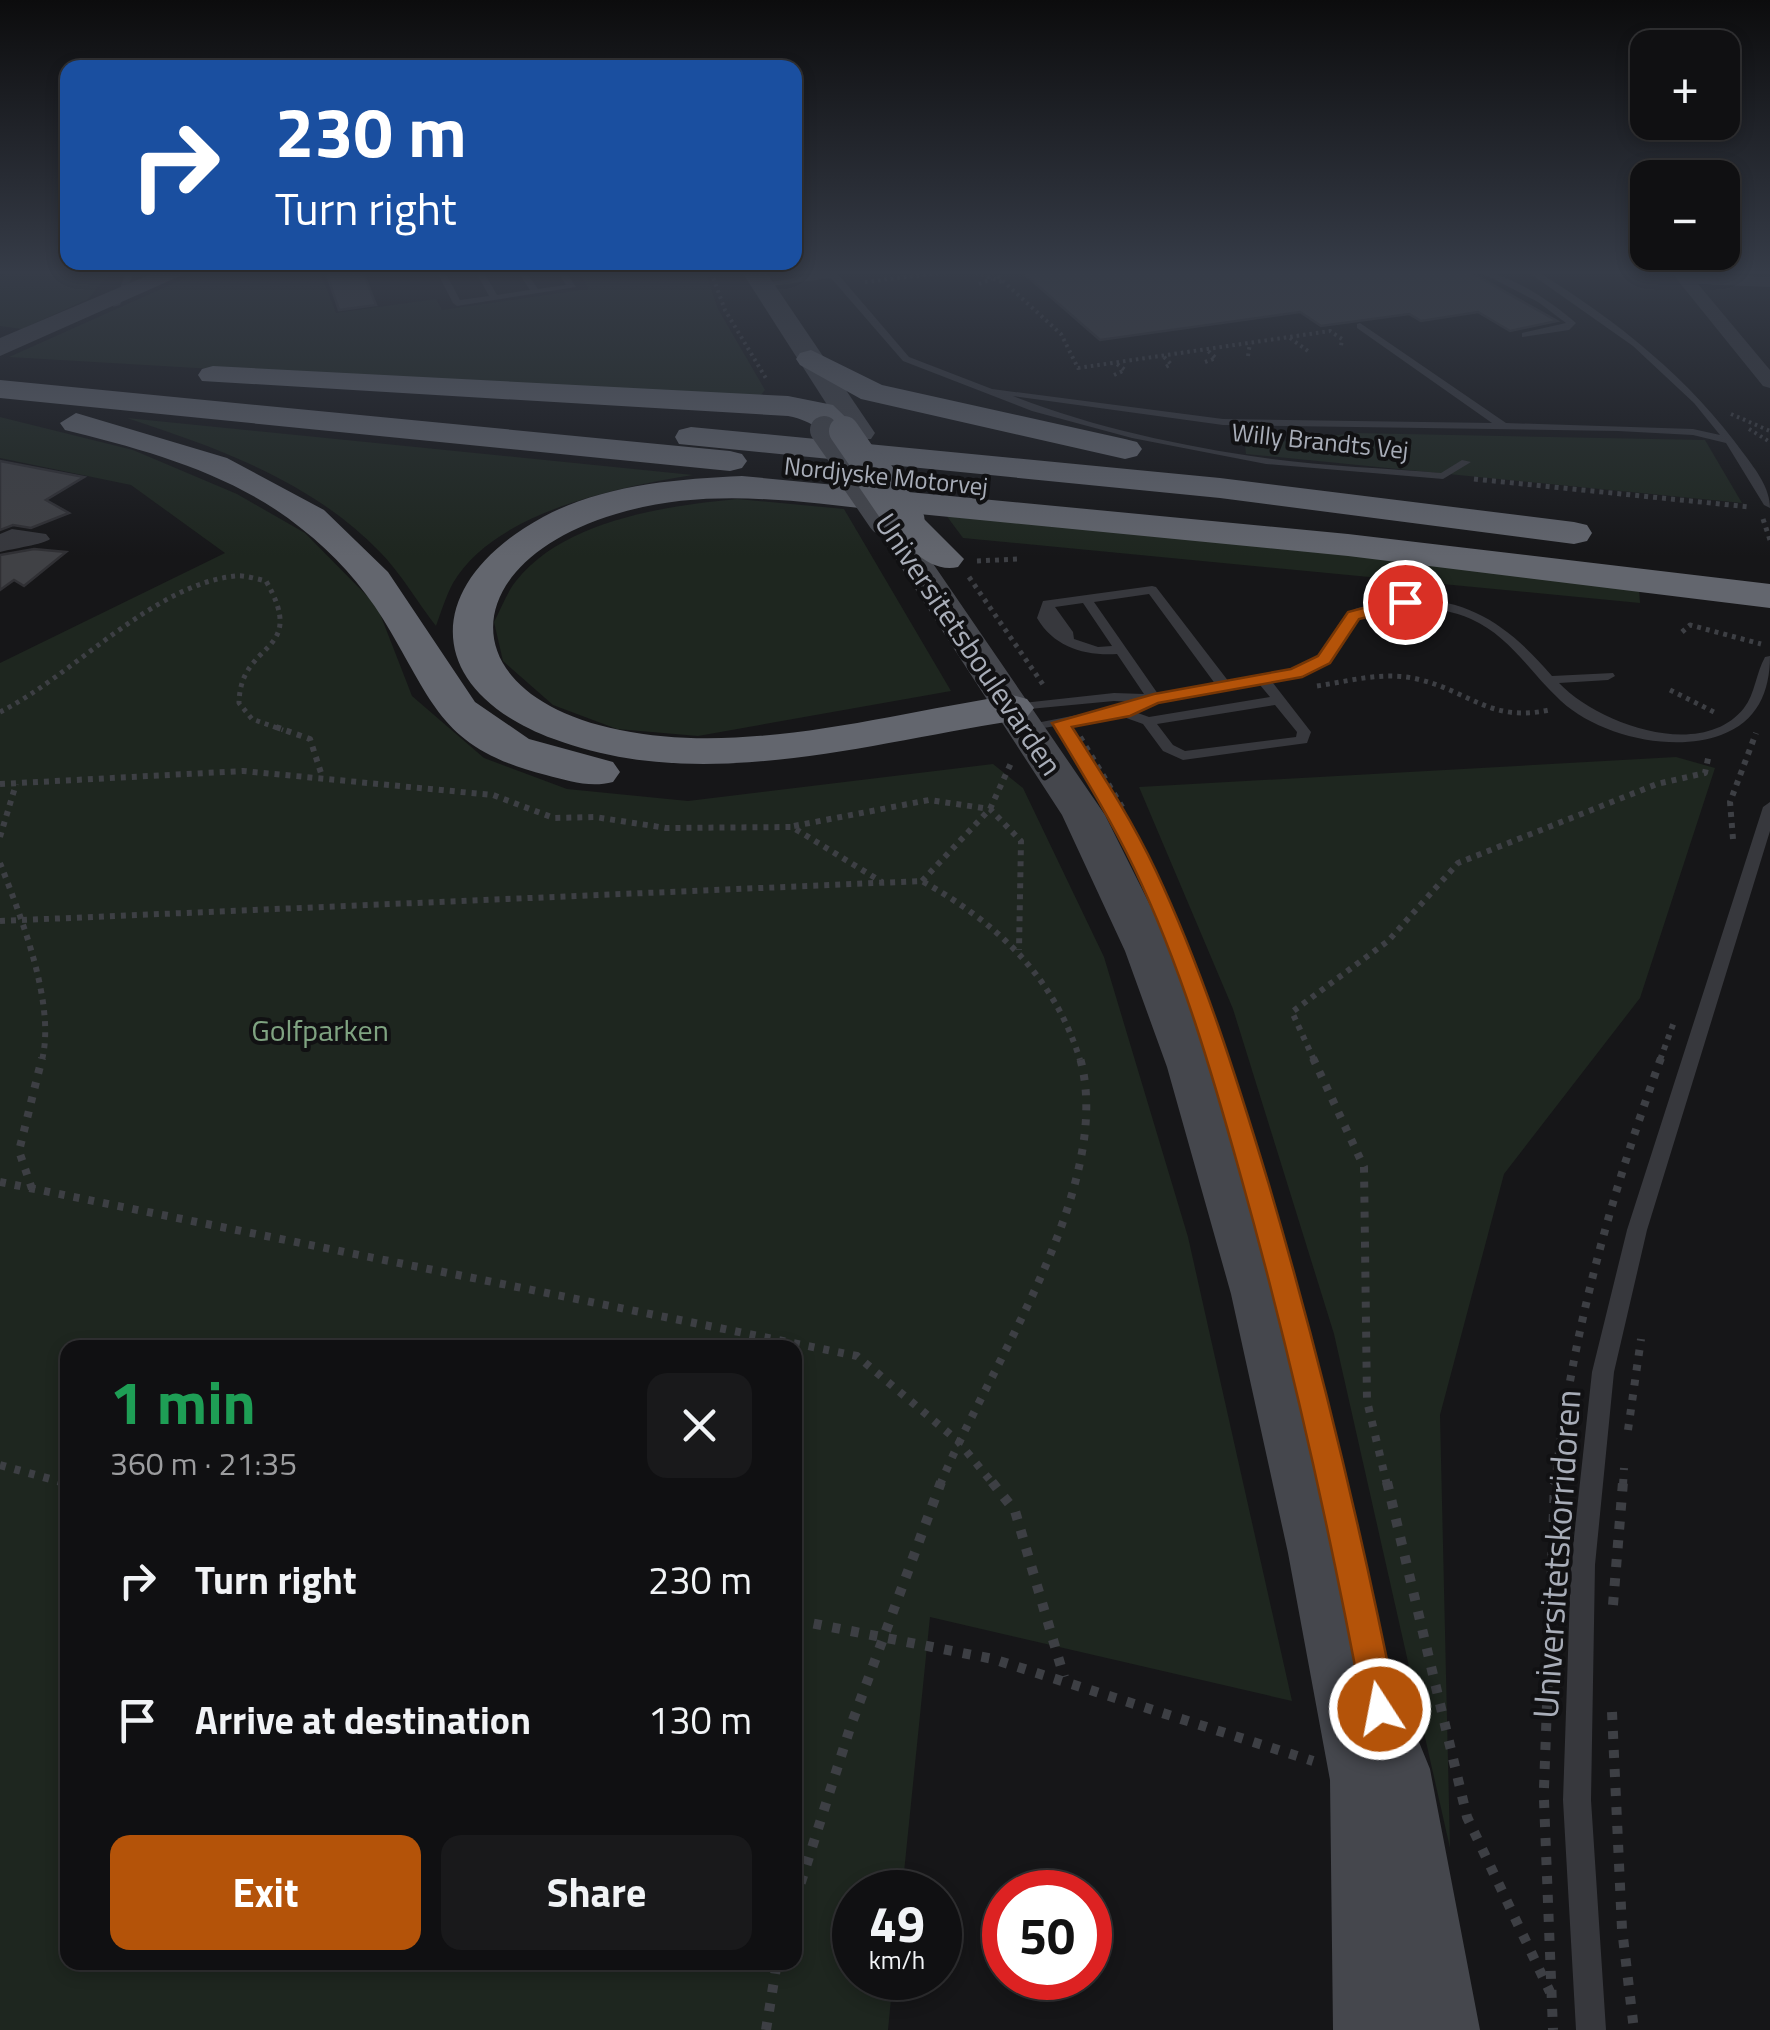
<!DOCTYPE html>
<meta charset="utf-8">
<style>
:root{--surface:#101012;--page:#19191b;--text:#f1f3f6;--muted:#9c9d9f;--line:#303032;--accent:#b45309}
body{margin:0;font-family:"Titillium Web",sans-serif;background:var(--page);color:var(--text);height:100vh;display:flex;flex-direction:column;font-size:38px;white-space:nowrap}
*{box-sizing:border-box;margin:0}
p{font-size:32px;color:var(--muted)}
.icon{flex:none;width:55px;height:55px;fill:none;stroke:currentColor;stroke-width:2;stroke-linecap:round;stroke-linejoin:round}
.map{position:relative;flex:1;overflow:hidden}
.drawer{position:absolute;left:60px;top:1340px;width:742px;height:630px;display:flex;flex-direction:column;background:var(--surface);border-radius:20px;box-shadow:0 5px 15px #0003,0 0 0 2px var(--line)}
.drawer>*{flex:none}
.banner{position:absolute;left:60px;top:60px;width:742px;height:210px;border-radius:20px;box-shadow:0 5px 15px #0003,0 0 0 2px var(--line);background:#1a4fa0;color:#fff;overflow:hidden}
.controls{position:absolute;left:1630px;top:30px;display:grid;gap:20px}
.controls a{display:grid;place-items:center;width:110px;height:110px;border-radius:20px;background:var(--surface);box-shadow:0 5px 15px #0003,0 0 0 2px var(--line);font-size:50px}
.speed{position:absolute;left:832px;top:1870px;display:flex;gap:20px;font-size:50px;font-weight:700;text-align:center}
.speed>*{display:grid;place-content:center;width:130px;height:130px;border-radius:50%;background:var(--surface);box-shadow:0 5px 15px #0003,0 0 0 2px var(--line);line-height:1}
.speed small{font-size:25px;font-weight:400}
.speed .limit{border:15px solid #d22;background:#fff;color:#111}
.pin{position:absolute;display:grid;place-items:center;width:85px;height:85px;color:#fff;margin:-42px;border:5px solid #fff;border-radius:50%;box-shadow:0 2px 10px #0007}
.me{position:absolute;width:110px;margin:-55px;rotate:349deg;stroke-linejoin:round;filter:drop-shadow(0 0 8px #0008)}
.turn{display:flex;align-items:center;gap:35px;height:210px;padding:0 50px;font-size:45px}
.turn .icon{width:130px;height:130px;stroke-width:2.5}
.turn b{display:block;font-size:70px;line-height:85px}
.round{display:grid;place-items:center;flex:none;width:105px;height:105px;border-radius:20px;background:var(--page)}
.overview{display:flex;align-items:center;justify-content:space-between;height:170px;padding:0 50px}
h1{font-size:60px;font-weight:700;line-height:75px;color:#1e9e55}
.cta{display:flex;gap:20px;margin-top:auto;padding:20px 50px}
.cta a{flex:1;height:115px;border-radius:20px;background:var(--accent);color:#fff;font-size:40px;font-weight:700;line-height:115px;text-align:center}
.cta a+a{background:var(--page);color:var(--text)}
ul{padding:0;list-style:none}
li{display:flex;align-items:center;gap:30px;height:140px;padding:0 50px}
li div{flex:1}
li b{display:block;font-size:38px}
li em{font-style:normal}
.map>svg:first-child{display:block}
.green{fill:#1e261f;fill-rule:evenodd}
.building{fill:#404145;stroke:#303034;stroke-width:2.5}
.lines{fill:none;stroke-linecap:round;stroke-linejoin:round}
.path-far4{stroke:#3d3f44;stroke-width:4;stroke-dasharray:2.5 4;stroke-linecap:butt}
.path-far3{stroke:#3d3f44;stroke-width:5;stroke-dasharray:4 5;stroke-linecap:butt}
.path-far2{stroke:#3d3f44;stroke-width:6;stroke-dasharray:5 6;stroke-linecap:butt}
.path-far1{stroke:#3d3f44;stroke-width:8;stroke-dasharray:6 9;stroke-linecap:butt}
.path{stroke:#3d3f44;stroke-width:10;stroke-dasharray:8 11;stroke-linecap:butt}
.lane{fill:#37383d;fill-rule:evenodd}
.street{fill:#37383d;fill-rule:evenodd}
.secondary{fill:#45474d;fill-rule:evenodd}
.highway{fill:#63666e;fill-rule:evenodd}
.secondary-bridge-far1{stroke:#45474d;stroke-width:28}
.secondary-bridge{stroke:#45474d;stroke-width:35}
.highway-bridge-far1{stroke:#63666e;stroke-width:30}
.highway-bridge{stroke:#63666e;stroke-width:39}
.route{fill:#b45309;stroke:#753606;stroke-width:2.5}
.labels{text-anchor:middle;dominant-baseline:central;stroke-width:8;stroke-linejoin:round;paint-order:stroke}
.far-street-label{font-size:25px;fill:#a8adb8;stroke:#111113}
.street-label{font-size:30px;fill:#a8adb8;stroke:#111113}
.park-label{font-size:30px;fill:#7fa381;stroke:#111113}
.near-street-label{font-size:35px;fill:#a8adb8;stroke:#111113}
</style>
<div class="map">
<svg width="1770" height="2030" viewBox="0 0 1770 2030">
<rect width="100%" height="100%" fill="#161618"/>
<g class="green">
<path d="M12,272H111L88,299L22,329L0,326V277Z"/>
<path d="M199,272H320L336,313L436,299L442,310L589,289L578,272H705L718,309L765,390L759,397L741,400L9,357Z"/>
<path d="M0,417L133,450L237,494L305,533L377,606L412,696L484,758L567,789L688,801L993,764L1023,788L1104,957L1188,1237L1292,1701L930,1617L902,1892H855V1978H893L888,2030H0V663L225,553L131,485L0,458ZM68,1348H795V1962H68Z"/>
<path d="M127,418L693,475C618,487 494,512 453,583C446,596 441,612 436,626C417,602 401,573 379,551C311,481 218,448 127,418Z"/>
<path d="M1354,433L1705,440L1742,503L1246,454L1245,446Z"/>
<path d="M737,499L844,509L951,691L698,736L617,729L553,705L503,661L494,622C501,609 507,592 516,581C564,520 666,506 737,499Z"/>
<path d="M943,511L1549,576L1639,589L1640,603L963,538Z"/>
<path d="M1676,757L1715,768L1640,998L1504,1174L1440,1415L1450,1848L1334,1334L1233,1009L1139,787Z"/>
</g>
<g class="building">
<path d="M326,272H363L376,305L339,310Z"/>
<path d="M1022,272H1470L1557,321L1510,331L1478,312L1421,321L1409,314L1321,326L1300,312L1100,340Z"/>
<path d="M0,461L84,477L46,500L69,513L31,528L13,525L0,530Z"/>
<path d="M34,549L66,552L24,586L14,580L0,590V555Z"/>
</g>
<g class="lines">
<g class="path-far4">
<path d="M711,272L725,310L767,380"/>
<path d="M975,272L1002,282"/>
<path d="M993,272L1061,334L1078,368L1330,331L1342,339L1341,346"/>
<path d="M865,282L948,272"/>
<path d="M979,284L992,279"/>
<path d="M1290,338L1308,351"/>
<path d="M1248,356L1250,343"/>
<path d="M1164,357L1171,364L1164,368"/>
<path d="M1205,362L1216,358L1207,350"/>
<path d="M1114,375L1125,370L1117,364"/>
<path d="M1731,414L1770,431"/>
<path d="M1749,429L1770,442"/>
</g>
<g class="path-far3">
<path d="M1474,479L1750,507"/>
<path d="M1763,519L1770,540"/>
<path d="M977,561L1018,559"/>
<path d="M969,577L1044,686"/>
<path d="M1682,632L1690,625L1761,644"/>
<path d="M1317,686C1350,681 1384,671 1417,679C1469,691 1491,723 1549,710"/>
<path d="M1670,690L1714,712"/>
<path d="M0,712C74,675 153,584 236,576C245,575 257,579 266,581C309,656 240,639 239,703L252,719L283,730"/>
</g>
<g class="path-far2">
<path d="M276,727L310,739L322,776"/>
<path d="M1080,737L1125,812"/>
<path d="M0,784L243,771L493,795L554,818L595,817L666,828L792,827L882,882"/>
<path d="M794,826L929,800L990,809L1021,841L1019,950"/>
<path d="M0,837L16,784"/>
<path d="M1733,839L1730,802L1756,733"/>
<path d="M0,863C21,917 56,1004 42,1060"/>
<path d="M922,881L990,809L1011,763"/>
<path d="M0,921L922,881C997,923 1054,976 1080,1060"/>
<path d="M1314,1060L1292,1012L1388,941L1458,863L1657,784L1705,773L1709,754"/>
<path d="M1660,1060L1674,1022"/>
</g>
<g class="path-far1">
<path d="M1313,1058L1364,1167L1367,1401L1387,1485"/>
<path d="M0,1182L857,1356L958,1441L994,1485"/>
<path d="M32,1189L19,1151L42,1058"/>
<path d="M1628,1430L1641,1339"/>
<path d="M0,1465L68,1484"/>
<path d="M940,1485C988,1367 1116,1186 1080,1058"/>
<path d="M1555,1485C1571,1336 1610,1198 1661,1058"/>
<path d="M1623,1485L1624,1468"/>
</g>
<g class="path">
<path d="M62,1482L68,1484"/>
<path d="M992,1482L1015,1511L1064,1677"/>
<path d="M1387,1482L1467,1817L1550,1992"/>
<path d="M1613,1605L1623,1482"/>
<path d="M795,1620L993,1659L1313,1761"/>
<path d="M1612,1712L1622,1929L1634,2030"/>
<path d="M1544,1788L1555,1482"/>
<path d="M1544,1800L1553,2030"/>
<path d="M795,1901L850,1728L941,1482"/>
<path d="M766,2030L777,1962"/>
</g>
<g class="lane">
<path d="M126,272H134L120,305L113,307Z"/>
<path d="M437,272H445L460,300L489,296L476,272H484L497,295L530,290L518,272H526L538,289L566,285L558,272H566L576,287L457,306L453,303Z"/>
<path d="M827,272L837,273L909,357L992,389L1223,419L1492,423L1357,328V324L1360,323L1506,423L1693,429L1720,435L1694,403L1633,346L1528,272H1538C1618,321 1691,380 1744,454C1756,470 1770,488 1770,508L1764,505L1726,443L1693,435L1618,431L1223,425L1013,396C1092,427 1181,446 1265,458C1323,466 1383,468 1441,473L1462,460L1471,462L1443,479L1266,464L1132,438L1032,411L903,361L831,278L763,287L759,284Z"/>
<path d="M1480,272C1509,272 1554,304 1576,323L1569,330L1522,337V333L1566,323L1538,302Z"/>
<path d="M1152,586L1156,587L1229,682C1254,678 1306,673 1322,652C1331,641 1337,622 1348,613C1356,606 1374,605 1385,603C1458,589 1507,623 1552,676L1613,673L1615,676L1608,680L1559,683C1597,723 1701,762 1744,708C1755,694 1756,673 1765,657L1770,656C1770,692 1757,722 1721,735C1673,753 1599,736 1561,701C1530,673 1511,637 1471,619C1435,603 1394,606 1358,618L1329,662L1273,683L1311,732L1307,743L1183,760L1163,751L1143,724L1118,715L1021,732V726L1133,704L1140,708L1135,712L1149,717L1270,697L1260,685L1154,703L1114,701L1008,711L1006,708L1013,704L1114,693L1144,694L1117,654C1084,656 1054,647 1037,618L1043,601ZM1149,594L1216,685L1158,694L1094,602ZM1083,603L1112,646L1098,647L1074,639L1073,632L1055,607ZM1275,705L1297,732L1296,737L1185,751L1173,745L1157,724Z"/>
<path d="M1770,802V831L1647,1230L1614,1372L1595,1565L1591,1800L1606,2030H1576L1563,1800L1571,1565L1592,1372L1627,1230L1763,807Z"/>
</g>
<g class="street">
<path d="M1671,272L1770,277V287L1698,284L1770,370V388L1763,386Z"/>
<path d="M12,529L46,534L50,539C45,544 11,549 0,552V534Z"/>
</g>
<g class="secondary">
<path d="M156,272H189L0,356V338Z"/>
<path d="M742,272H766L875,433L871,439H849Z"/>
<path d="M885,508L897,511L1105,815L1173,951L1219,1067L1291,1294L1396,1733L1419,1742L1430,1769L1480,2030H1333L1330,1780L1288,1553L1231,1294L1167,1067L1125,951L1062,815L869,518Z"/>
</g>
<g class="highway">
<path d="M811,350L882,385L1125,439L1137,442L1142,449L1137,456L1125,459L861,399L800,365L796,359L800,353Z"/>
<path d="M213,366L788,396L833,405L860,431L844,441C821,435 816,421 788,416L202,381L198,375L202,369Z"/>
<path d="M0,380L730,451L742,454L747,461L742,468L730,471L0,398Z"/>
<path d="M76,413L227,458L324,510L388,572L475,702L529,739L613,762L620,772L613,782C590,788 569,781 546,775C439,748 434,702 383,619C361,584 334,554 302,529C235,474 146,450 65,430L60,423Z"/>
<path d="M691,427L1220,478L1574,522L1587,525L1592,533L1587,541L1574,544L1220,498L679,444L675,437L679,430Z"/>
<path d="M742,476L1348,534L1770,584V608L1348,556L919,514L964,559L958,567C929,574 903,543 887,520L895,512C802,502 708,486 616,514C455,562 448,695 620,730C747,756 887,714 1012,695L1027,699L1034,708L1027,717L1012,721C865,744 700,794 554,739C421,690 421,583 543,517C602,485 676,479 742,476Z"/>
</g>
<path class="secondary-bridge-far1" d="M824,430L854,473"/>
<path class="secondary-bridge" d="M852,470L885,518"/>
<path class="highway-bridge-far1" d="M844,431L873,473"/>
<path class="highway-bridge" d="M871,470L905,520"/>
</g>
<linearGradient id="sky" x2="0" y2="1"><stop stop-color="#0c0c0d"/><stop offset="0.49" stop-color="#363c48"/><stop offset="1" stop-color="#363c48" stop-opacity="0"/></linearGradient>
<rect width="1770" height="556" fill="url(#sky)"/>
<path class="route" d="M1405,597L1411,599V606L1359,619L1330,663L1302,677L1158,703L1130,716L1072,727C1102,774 1132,820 1156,871C1203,971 1237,1079 1269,1185C1320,1358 1362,1533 1397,1709L1392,1721L1380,1726L1368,1721L1363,1709C1330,1530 1290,1352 1241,1177C1212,1073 1181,966 1134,868C1110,818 1081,771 1052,723L1154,694L1291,669L1318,656L1348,612Z"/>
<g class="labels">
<g class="far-street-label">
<text transform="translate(1320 441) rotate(6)">Willy Brandts Vej</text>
<text transform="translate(886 476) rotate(6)">Nordjyske Motorvej</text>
</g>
<g class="street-label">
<text transform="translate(969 644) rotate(56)">Universitetsboulevarden</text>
</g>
<g class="park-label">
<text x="320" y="1030">Golfparken</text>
</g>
<g class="near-street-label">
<text transform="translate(1556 1554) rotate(-86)">Universitetskorridoren</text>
</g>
</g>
</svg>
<div class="controls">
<a>+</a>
<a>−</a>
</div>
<div class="speed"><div>49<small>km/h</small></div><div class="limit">50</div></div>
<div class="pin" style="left:1405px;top:602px;background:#d93025"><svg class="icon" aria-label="arrive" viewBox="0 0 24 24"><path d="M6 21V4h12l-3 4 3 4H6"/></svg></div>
<svg class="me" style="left:1380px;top:1709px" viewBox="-20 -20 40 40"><circle r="17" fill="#b45309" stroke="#fff" stroke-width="3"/><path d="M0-11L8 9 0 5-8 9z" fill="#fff"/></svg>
<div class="banner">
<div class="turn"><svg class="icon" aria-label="right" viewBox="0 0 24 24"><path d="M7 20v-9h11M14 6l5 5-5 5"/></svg><div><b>230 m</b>Turn right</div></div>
</div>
<section class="drawer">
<div class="overview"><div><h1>1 min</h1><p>360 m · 21:35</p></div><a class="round"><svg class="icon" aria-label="close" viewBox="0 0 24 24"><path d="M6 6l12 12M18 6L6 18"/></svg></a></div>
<ul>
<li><svg class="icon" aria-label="right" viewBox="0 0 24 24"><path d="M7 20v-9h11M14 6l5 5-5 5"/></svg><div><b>Turn right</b></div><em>230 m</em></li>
<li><svg class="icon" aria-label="arrive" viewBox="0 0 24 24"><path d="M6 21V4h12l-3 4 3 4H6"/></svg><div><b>Arrive at destination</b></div><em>130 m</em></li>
</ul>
<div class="cta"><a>Exit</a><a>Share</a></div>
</section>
</div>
